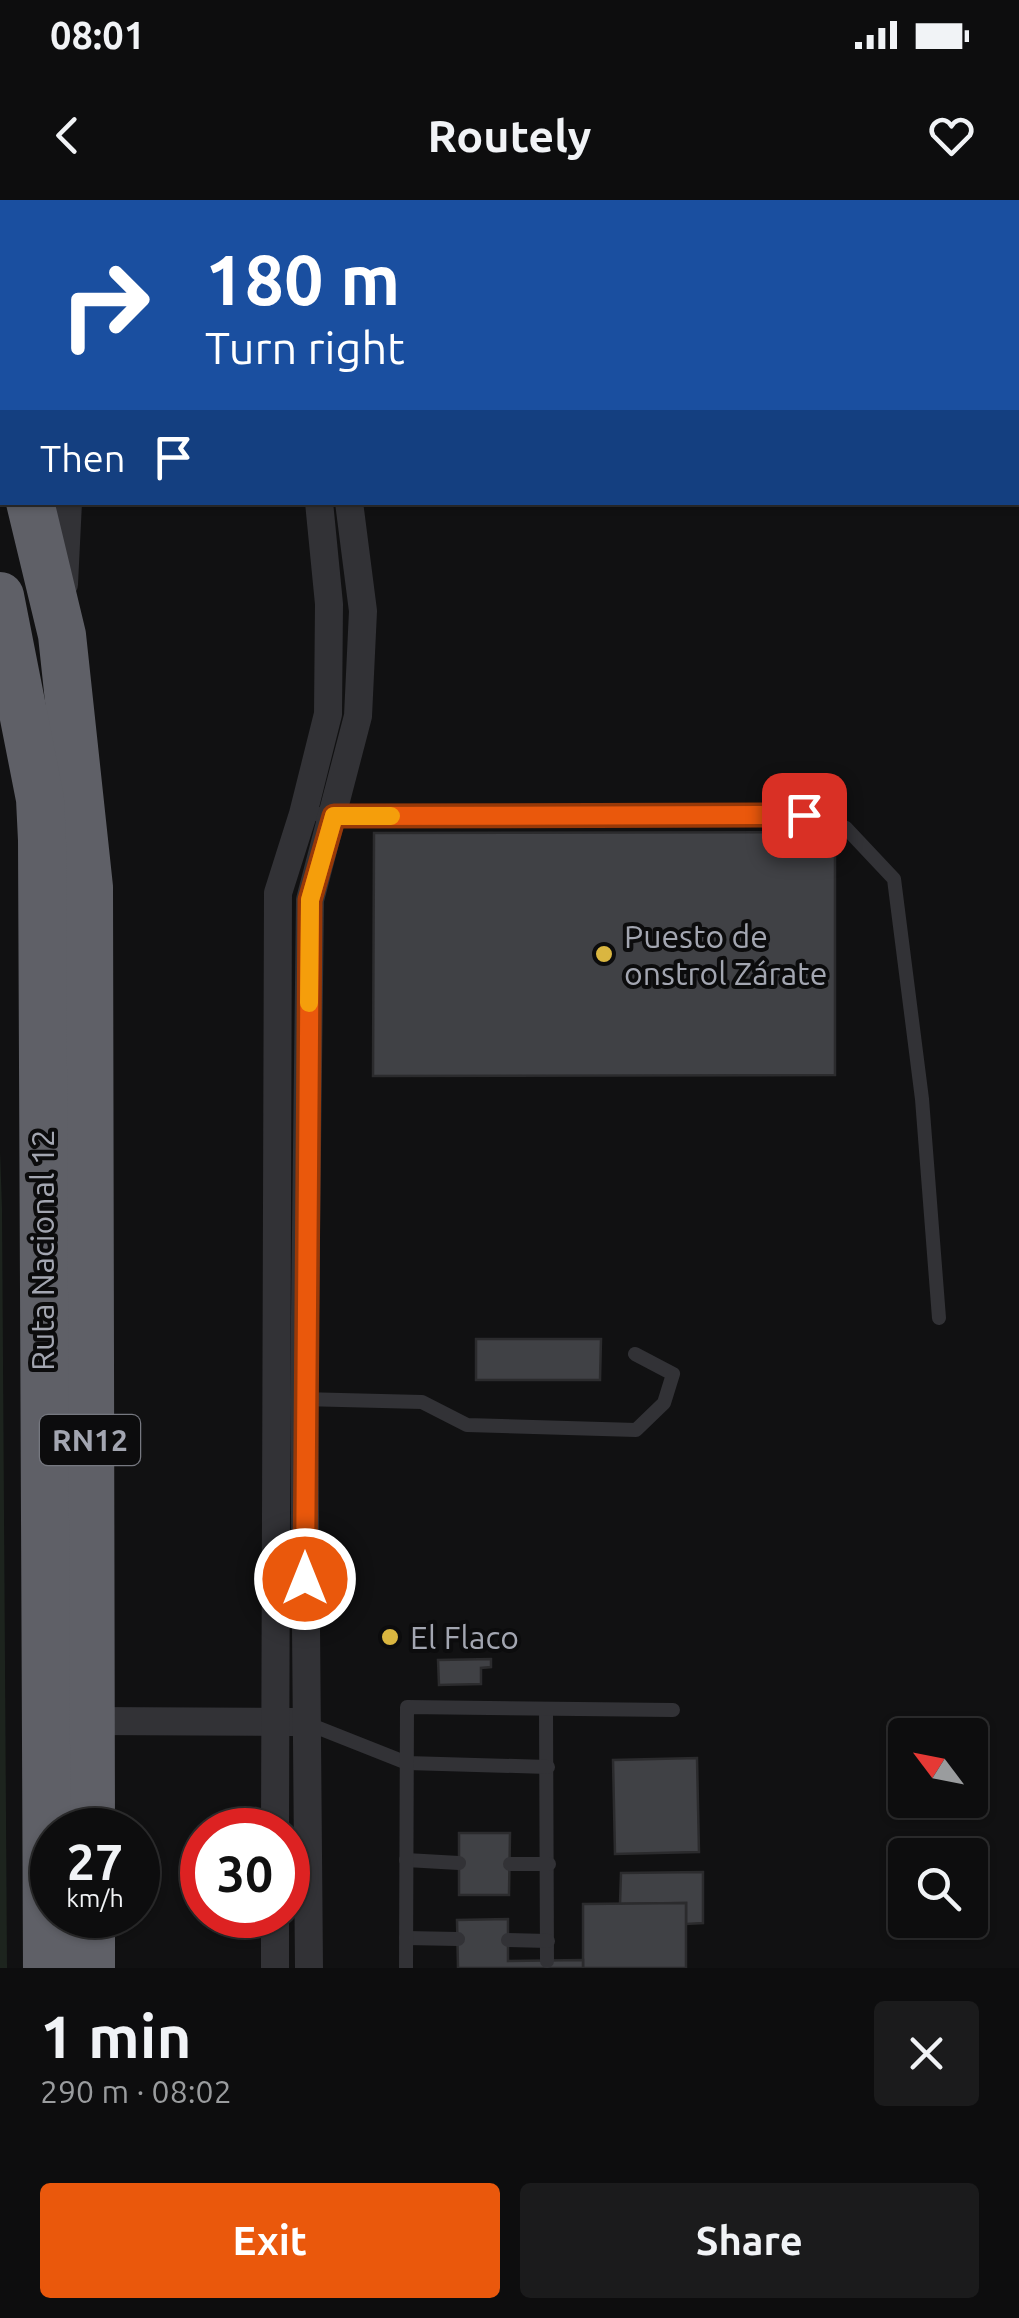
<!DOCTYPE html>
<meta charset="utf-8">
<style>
:root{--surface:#0d0d0e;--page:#1b1b1c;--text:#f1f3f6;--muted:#9a9c9e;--line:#2d2d2e;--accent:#ea580c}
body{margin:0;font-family:Ubuntu,sans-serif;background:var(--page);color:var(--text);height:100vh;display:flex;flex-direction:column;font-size:38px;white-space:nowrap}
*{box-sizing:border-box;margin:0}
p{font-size:32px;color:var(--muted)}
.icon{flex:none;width:55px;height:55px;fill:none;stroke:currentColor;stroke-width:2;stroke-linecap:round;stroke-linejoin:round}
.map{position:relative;height:1768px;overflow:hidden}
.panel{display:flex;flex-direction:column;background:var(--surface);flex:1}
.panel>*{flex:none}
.top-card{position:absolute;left:0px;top:0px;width:1020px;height:305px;box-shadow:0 2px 8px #0004,0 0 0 2px var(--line);background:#1a4fa0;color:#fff;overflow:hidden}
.needle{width:65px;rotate:302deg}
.tools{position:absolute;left:888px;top:1518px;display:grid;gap:20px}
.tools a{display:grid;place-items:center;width:100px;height:100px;border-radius:10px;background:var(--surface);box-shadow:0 2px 8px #0004,0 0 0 2px var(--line);font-size:50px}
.speed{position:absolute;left:30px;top:1608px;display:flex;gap:20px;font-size:50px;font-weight:700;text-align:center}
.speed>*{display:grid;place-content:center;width:130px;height:130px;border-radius:50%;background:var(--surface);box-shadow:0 2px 8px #0004,0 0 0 2px var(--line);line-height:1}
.speed small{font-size:25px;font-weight:400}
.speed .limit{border:15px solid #d22;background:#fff;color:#111}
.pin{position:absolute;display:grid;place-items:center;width:85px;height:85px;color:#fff;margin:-42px;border-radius:20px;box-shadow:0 5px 15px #0006}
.me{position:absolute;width:110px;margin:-55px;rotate:0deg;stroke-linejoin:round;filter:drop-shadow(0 0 8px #0008)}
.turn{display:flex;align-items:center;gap:35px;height:210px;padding:0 40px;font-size:45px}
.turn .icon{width:130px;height:130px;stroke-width:2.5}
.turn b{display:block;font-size:70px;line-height:85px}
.then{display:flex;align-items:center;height:95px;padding:0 40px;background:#0003;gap:20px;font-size:38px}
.round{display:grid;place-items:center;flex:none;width:105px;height:105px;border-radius:10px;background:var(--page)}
.head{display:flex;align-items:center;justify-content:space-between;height:170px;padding:0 40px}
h1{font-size:60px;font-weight:700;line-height:75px}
.action{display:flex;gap:20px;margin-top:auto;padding:20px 40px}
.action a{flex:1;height:115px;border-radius:10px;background:var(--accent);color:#fff;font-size:40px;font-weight:700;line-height:115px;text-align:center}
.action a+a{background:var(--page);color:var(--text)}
.status{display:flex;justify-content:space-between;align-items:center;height:70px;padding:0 50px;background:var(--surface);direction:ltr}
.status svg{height:28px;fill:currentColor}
header{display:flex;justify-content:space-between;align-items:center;height:130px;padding:0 40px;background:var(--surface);font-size:45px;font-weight:700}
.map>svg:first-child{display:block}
.green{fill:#1d241e}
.building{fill:#404145;stroke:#2b2b2d;stroke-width:2.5}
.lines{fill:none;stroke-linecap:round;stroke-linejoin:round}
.lane{stroke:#323236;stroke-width:14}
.street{stroke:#323236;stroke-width:28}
.highway{stroke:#5f6067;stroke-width:48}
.route-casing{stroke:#983908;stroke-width:25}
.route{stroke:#ea580c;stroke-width:18}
.slow{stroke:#f59e0b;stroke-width:18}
.poi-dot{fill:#dab640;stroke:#0c0c0d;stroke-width:4}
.labels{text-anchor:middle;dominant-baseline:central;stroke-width:8;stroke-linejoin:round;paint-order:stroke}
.shield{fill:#0c0c0d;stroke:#767880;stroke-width:2.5}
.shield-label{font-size:30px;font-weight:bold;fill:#a3a6b1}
.poi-label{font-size:32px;fill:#a3a6b1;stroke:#0c0c0d;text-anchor:start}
.street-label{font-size:32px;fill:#a3a6b1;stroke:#0c0c0d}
</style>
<div class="status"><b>08:01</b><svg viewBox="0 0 49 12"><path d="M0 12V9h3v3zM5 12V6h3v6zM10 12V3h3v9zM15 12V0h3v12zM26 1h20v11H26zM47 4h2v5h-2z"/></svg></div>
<header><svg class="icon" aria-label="back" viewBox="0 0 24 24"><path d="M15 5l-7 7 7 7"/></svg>Routely<svg class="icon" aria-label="heart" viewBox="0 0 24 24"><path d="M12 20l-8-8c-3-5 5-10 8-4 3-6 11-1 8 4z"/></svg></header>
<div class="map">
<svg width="1019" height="1768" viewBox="0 0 1019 1768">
<rect width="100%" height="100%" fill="#111112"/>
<path class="green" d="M0,951L2,1008L7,1768H0Z"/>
<g class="building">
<path d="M0,0H72L73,2H2L0,39Z"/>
<path d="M835,632V875L373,876L374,633Z"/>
<path d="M476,1139H601L600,1180H476Z"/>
<path d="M491,1459V1467L481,1468V1484L439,1485L438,1460Z"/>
<path d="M697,1558L699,1652L615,1654L613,1560Z"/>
<path d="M459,1633H510L509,1695H459Z"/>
<path d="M703,1672V1723L686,1724V1703L620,1704L621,1673Z"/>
<path d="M686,1703V1768H583V1704Z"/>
<path d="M508,1719V1761L583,1760V1768H458L457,1720Z"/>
</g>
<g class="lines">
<g class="lane">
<path d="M303,614L805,615L846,628L894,679L922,899L939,1118"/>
<path d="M301,1199L422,1202L467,1225L636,1230L664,1203L673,1174L635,1154"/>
<path d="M546,1509L547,1761"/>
<path d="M306,1523L407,1563L548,1567"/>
<path d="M406,1660L459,1663"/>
<path d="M510,1664H549"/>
<path d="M406,1738L458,1739"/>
<path d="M508,1740L548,1741"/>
<path d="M406,1768L407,1507L673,1510"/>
</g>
<g class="street">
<path d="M234,0L235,2"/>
<path d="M262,0V2"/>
<path d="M64,384L68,302"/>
<path d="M90,1521L294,1522"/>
<path d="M275,1630L278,693L303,614L328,514L329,404L319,302"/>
<path d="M275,1715V1768"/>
<path d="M309,1768L304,1200L310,700L358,516L363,411L349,302"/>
</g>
<g class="highway">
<path d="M0,181L2,191"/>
<path d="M30,302L62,435L89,687L91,1630"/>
<path d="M0,396L40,599L42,640L47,1768"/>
<path d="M91,1715V1768"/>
</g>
</g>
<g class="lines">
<g class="route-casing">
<path id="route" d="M305,1379L310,700L334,616L804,615"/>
</g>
<use href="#route" class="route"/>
<path class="slow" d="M309,803L310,700L334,616H391"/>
</g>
<g class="poi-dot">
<circle cx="604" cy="754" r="10"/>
<circle cx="390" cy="1437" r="10"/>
</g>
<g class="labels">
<rect class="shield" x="40" y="1215" width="100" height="50" rx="8"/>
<g class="shield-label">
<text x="90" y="1240">RN12</text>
</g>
<g class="poi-label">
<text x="624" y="736">Puesto de<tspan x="624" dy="37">onstrol Zárate</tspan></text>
<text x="410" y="1437">El Flaco</text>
</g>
<g class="street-label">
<text transform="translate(42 1050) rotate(-90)">Ruta Nacional 12</text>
</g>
</g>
</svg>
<div class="tools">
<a><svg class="needle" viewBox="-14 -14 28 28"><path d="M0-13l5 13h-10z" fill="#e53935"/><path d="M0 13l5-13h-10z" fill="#9a9c9e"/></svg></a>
<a><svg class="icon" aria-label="search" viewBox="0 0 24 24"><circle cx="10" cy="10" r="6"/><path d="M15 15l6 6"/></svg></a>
</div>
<div class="speed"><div>27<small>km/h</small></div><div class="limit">30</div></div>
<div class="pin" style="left:804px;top:615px;background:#d93025"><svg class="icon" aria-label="arrive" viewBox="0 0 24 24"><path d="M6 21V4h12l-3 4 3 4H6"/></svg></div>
<svg class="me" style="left:305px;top:1379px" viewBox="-20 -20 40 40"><circle r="17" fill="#ea580c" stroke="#fff" stroke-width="3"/><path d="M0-11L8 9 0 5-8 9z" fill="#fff"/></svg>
<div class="top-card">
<div class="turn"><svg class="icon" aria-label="right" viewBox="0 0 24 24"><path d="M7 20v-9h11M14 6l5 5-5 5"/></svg><div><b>180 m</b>Turn right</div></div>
<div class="then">Then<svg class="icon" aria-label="arrive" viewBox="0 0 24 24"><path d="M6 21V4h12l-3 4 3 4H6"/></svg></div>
</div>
</div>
<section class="panel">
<div class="head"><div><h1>1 min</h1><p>290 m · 08:02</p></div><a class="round"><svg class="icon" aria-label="close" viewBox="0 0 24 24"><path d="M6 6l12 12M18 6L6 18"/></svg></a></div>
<div class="action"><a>Exit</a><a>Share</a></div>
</section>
